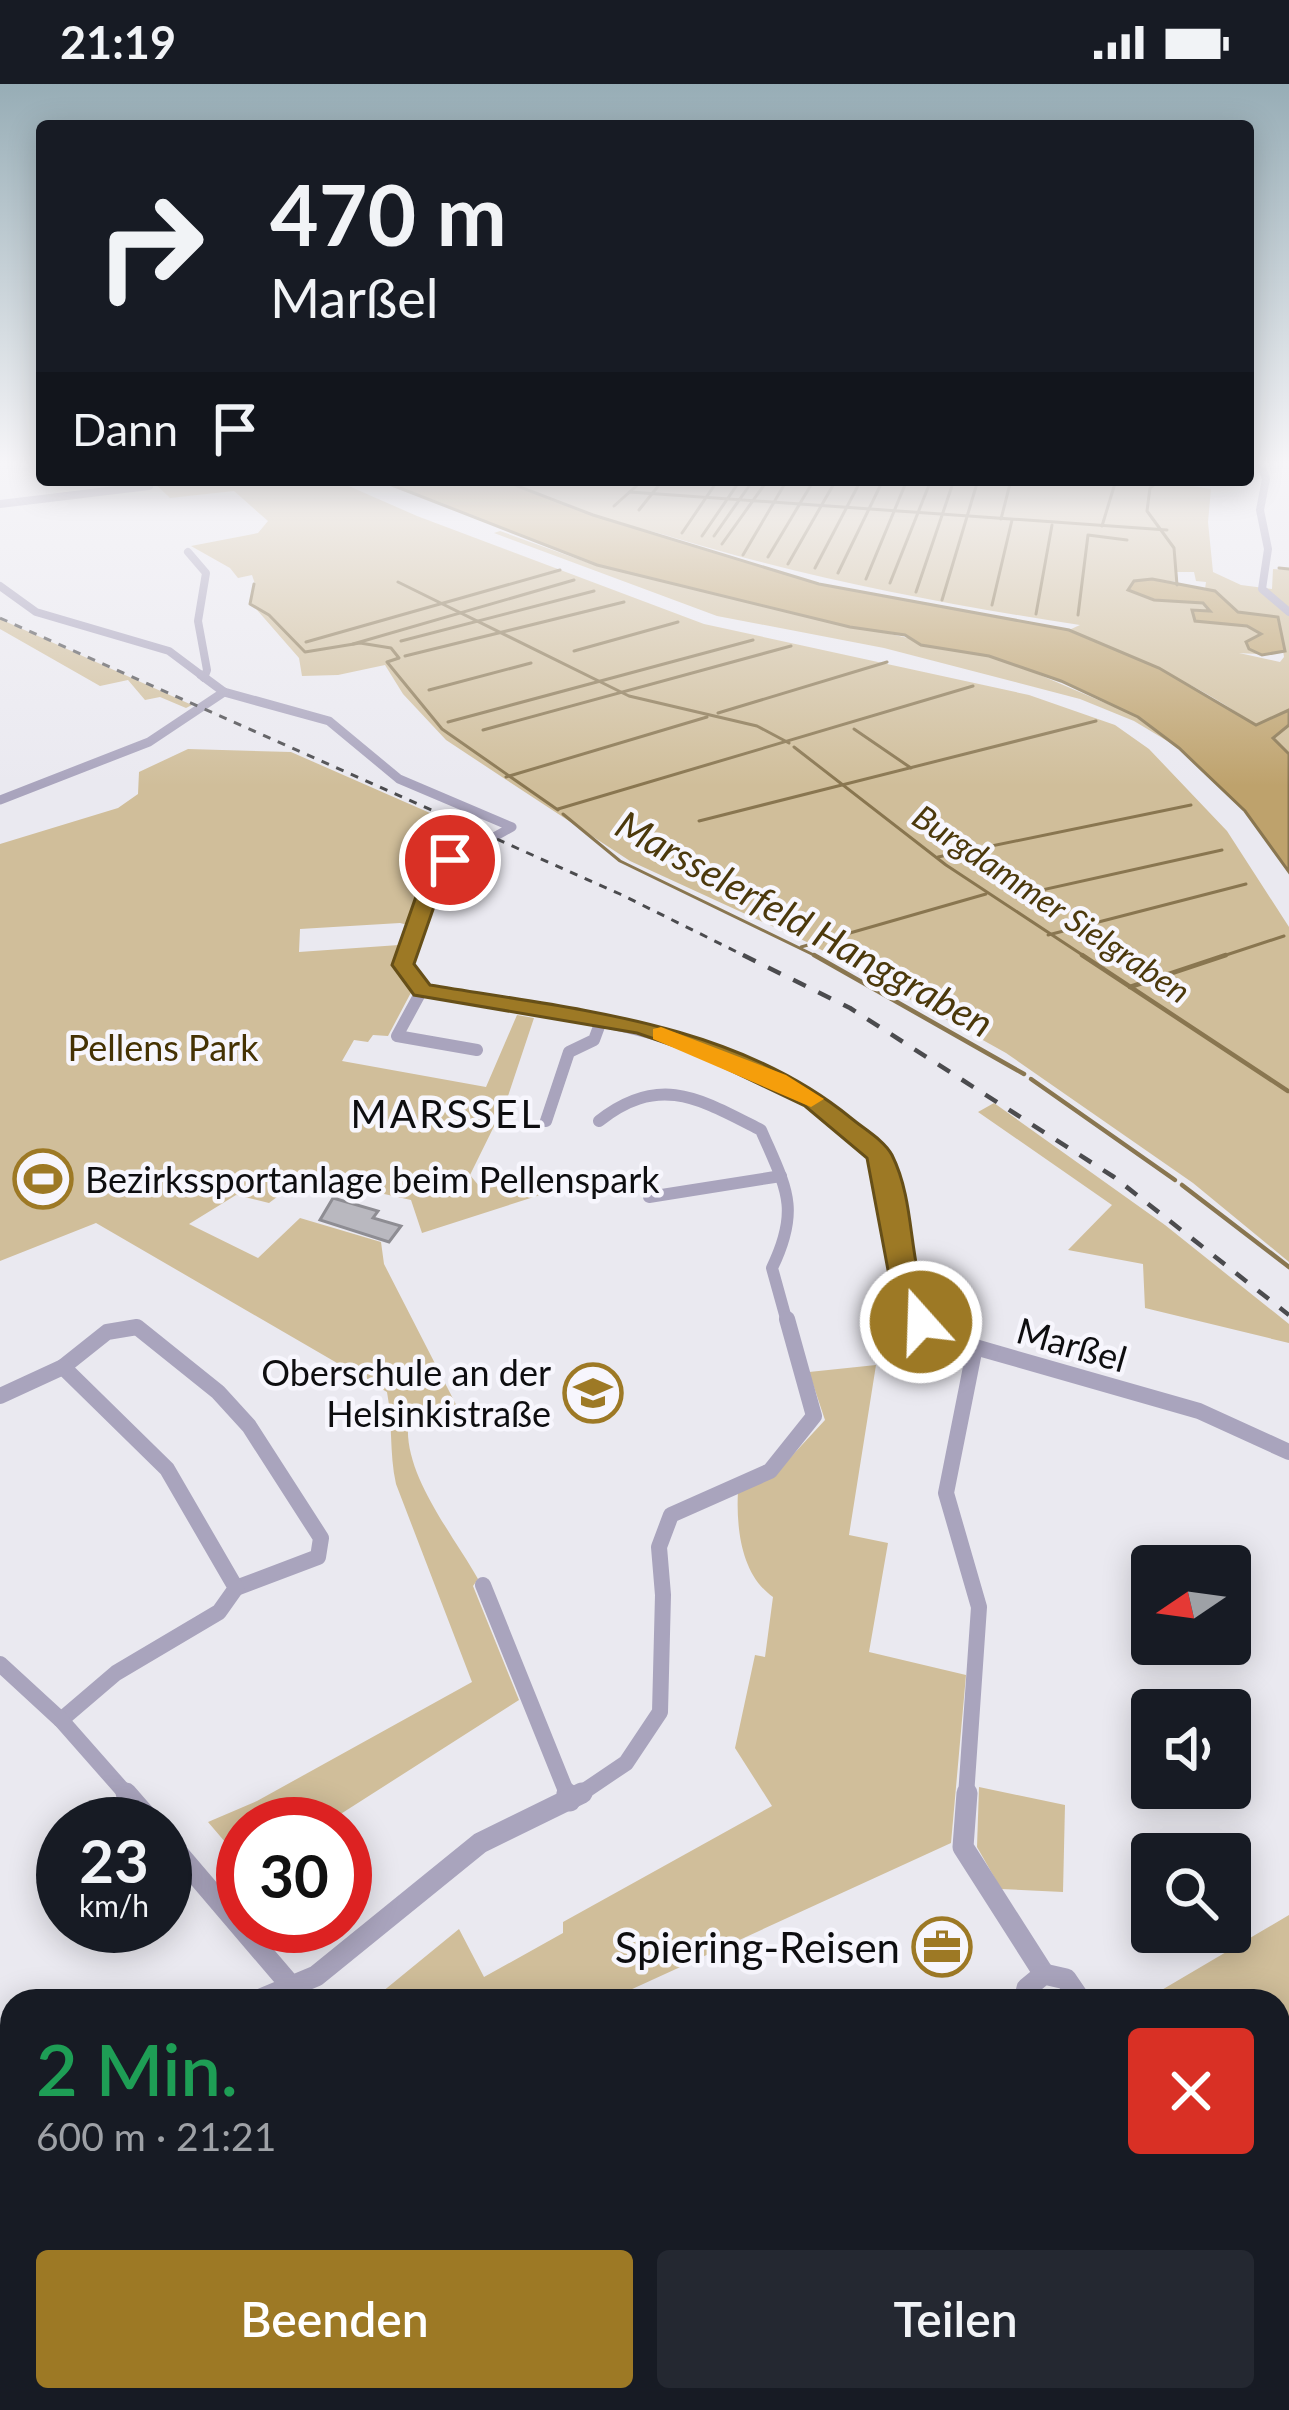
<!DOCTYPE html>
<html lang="de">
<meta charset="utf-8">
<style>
:root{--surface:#171b24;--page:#242831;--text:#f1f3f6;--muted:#9ea1a6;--accent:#9d7925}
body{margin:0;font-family:Lato,sans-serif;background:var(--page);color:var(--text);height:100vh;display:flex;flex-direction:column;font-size:45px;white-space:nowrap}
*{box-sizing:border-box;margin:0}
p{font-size:39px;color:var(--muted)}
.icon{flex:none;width:66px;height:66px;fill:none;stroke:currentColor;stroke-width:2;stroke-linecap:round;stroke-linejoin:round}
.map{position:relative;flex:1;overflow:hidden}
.side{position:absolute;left:0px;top:1905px;width:1290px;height:423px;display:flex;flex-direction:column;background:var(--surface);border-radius:36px 36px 0 0;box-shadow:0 6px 30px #0003}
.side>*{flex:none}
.banner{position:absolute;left:36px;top:36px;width:1218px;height:366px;border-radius:12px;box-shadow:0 6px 30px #0003;background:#171b24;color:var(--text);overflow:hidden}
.needle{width:78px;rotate:257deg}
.fabs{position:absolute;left:1131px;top:1461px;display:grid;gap:24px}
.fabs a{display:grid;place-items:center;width:120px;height:120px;border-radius:12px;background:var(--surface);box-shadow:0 6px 30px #0003;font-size:60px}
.speed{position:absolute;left:36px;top:1713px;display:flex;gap:24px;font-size:60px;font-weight:700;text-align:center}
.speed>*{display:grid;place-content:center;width:156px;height:156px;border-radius:50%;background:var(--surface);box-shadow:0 6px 30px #0003;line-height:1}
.speed small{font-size:30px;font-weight:400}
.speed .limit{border:18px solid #d22;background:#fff;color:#111}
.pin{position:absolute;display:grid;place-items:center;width:102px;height:102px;color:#fff;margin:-51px;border:6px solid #fff;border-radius:50%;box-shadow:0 3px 12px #0007}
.me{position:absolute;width:132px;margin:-66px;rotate:340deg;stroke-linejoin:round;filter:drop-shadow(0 0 9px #0008)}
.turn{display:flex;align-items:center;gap:42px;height:252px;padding:0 36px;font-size:54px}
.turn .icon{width:156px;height:156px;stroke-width:2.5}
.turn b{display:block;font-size:84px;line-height:102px}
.then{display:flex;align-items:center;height:114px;padding:0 36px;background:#0003;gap:24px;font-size:45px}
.round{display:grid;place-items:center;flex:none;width:126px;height:126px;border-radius:12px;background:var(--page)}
.head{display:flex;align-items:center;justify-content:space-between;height:204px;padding:0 36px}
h1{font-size:72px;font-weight:600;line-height:90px;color:#1e9e55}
.action{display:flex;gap:24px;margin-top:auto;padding:24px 36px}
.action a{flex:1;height:138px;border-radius:12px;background:var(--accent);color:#fff;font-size:48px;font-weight:600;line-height:138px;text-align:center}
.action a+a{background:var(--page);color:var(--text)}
.status{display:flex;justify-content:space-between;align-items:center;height:84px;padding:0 60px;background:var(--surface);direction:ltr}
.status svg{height:33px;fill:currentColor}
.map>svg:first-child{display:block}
.green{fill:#d0be9a;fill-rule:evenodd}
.water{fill:#bea26c;stroke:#897650;stroke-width:3}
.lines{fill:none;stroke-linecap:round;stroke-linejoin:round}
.stream-far1{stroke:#897650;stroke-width:3}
.stream{stroke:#897650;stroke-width:4.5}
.building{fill:#b9b8bf;stroke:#8e8d93;stroke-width:3}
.minor-far4{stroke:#a9a4bd;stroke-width:8}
.minor-far3{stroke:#a9a4bd;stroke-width:9}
.minor-far2{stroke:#a9a4bd;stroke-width:12}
.minor-far1{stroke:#a9a4bd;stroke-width:16}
.minor{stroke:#a9a4bd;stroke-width:21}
.highway{fill:#605586;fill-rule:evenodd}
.rail-far1{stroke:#4b4b4e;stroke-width:3;stroke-dasharray:8 8;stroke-linecap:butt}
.rail{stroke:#4b4b4e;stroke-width:4.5;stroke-dasharray:14 14;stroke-linecap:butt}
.route{fill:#9d7925;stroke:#664f18;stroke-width:3}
.slow{fill:#f59e0b}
.labels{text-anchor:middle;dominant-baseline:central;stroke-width:9;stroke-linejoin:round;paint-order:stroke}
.far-water-label{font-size:33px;font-style:italic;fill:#4c390c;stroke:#f7f6fd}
.park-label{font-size:36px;fill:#453203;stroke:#f7f6fd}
.poi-label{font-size:36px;fill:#0e0e10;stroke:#f7f6fd;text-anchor:start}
.street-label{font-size:36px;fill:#0e0e10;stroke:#f7f6fd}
.water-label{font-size:39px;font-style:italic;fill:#4c390c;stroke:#f7f6fd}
.neighbourhood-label{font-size:39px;letter-spacing:3px;fill:#0e0e10;stroke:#f7f6fd}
.near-poi-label{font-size:42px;fill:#0e0e10;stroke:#f7f6fd;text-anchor:end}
</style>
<div class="status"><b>21:19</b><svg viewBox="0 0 49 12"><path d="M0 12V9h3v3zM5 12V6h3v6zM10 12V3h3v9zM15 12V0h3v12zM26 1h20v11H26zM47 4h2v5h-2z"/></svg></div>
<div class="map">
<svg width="1289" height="2326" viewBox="0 0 1289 2326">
<rect width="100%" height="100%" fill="#eae9f0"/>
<g class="green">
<path d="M151,396H335L417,432L704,540L1029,611L1115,641L1149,665L1227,747L1289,843V1178L1193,1099L1006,969L809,859L630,777L505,695L446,656L403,610L385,581L338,591L302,592L299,574L251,519L255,500L252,491L238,494L230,484L191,462L258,449L268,437L234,407L170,414Z"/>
<path d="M502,396H1181L1185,401L1211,405L1208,438L1213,488L1241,501L1272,505L1273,485L1289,486V670C1229,612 1144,577 1069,546L1080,541C942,520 808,494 675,454C622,438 552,427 502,396ZM1177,488H1194L1196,497L1206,498L1205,505L1215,507L1238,528L1278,534L1284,573L1280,578L1239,569L1257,570L1262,551L1247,542L1195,537L1198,525L1211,527L1203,519L1154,516L1152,495L1178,498Z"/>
<path d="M500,447L597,482L1007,577L1138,633L1179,664L1134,637L1080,615L884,564L717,532L494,449Z"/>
<path d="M0,535L192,621L186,624L160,613L145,616L128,596L100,602L0,545Z"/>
<path d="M188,665L291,668L487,754C437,782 425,783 412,842L400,839L300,845L299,868L399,861L396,878L415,901L388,952L373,951L368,958L354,956L342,977L486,1003L517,931L534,934L506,1018L470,1091L479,1102L539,1103L540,1111L422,1149L411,1116L335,1099L320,1113L289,1104L269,1119L236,1111L189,1140L258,1174L300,1134L381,1158L384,1180L467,1342H408C405,1393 454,1452 478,1495L473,1502L519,1616L325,1740H243V1779L208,1738L257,1717L472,1598L396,1400C389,1368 393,1339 387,1308L96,1139L0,1177V760L118,724L138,710L139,688Z"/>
<path d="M994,1019L1165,1141L1289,1240V1259L1145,1224L1143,1180L1068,1166L1112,1121L978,1028Z"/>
<path d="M876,1281L849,1451L888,1459L869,1568L966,1591L951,1759L606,1917H371L459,1845L484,1893L563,1849V1838L772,1722L735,1664L755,1571L765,1573L773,1513C741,1491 736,1443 738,1407L776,1389L825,1336L809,1288Z"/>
<path d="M979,1703L1065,1721L1063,1808L1001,1805L977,1763Z"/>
<path d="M1289,1831V2141L1278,2150V1917H1143Z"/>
<path d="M903,2316H1049L1035,2326H886Z"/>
</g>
<g class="water">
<path d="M379,396H502L593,431L819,500L1069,546L1159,584L1256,641L1289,626V641L1273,654L1289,670V788L1245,727L1179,664L1138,633L1061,597L989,572L921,561L905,551L850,543L597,481Z"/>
<path d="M1152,495L1215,507L1238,528L1278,533L1285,567L1262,571L1249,565L1246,558L1261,550L1247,542L1195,537L1192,526L1210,527L1203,519L1154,516L1128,506L1134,497Z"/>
</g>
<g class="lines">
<g class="stream-far1">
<path d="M1160,396L1150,404L1147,427L1174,464L1177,501"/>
<path d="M630,408L1167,446"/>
<path d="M614,422L643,396"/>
<path d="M639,426L663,396"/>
<path d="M1001,435L1011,396"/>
<path d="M1102,442L1116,396"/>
<path d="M682,449L718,396"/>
<path d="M702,452L739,398"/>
<path d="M714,452L749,402"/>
<path d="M722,460L767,397"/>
<path d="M743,471L787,396"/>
<path d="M768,473L814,396"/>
<path d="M788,480L836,396"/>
<path d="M815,484L861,396"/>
<path d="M1279,484L1289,485"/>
<path d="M838,489L883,396"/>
<path d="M866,495L907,396"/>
<path d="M398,498L629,612L757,642L789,659"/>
<path d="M890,499L931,396"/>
<path d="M254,500L250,520L269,531L305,568L360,559L391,564L399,574L387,578L442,645L558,726"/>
<path d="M916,508L954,396"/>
<path d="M942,516L978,396"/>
<path d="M992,521L1012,436"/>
<path d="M1036,530L1052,441"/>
<path d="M1078,531L1088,451L1127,456"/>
<path d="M401,557L594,507"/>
<path d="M306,558L560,486"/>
<path d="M353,560L574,496"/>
<path d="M574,567L678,538"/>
<path d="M405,572L624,518"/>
<path d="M429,606L531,579"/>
<path d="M718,629L887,578"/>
<path d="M448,638L753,556"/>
<path d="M854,645L911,684"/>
<path d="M483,646L791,562"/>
<path d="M794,663L946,781L1087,874"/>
<path d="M506,693L707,633"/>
<path d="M558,725L973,602"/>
<path d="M563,730L620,777L820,874"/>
<path d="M699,737L1096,637"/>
<path d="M938,773L1191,721"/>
<path d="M1015,812L1222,766"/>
<path d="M1048,851L1246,800"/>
<path d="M801,863L986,810"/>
<path d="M1217,874L1284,852"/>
</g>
<g class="stream">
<path d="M814,871L1024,990"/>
<path d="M1082,871L1288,1007"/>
<path d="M1130,903L1226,871"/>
<path d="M1031,995L1175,1096"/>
<path d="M1182,1101L1289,1183"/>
</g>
</g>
<path class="building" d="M333,1114L378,1127L373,1134L401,1142L389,1158L320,1136Z"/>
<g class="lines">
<g class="minor-far4">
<path d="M1260,377L1266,395L1260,426L1268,465L1262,505L1289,528"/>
<path d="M0,420L149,402"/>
<path d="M188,468L206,489L198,537L207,586L204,594"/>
<path d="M0,502L36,528L169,567L205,594"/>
</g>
<g class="minor-far3">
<path d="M201,591L224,608L329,637L399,695L512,743L437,785L405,874"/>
<path d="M0,716L149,658L224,608"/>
</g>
<g class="minor-far2">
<path d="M407,871L403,881L422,906C568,931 726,945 845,1043C856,1051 873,1061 880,1072C909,1121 883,1197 924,1238"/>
<path d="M422,906L397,952L477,966"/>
<path d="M546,1037L569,968L594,956L601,937"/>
<path d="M599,1037C660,989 700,1015 761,1046C786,1104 801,1124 772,1184L787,1238"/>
<path d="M649,1113L781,1092"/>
</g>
<g class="minor-far1">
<path d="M920,1235L975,1263L1199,1327L1289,1368"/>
<path d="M63,1283L107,1248L137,1243L218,1308L249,1342L321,1454L318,1473L236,1504"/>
<path d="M0,1312L63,1283L167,1385L236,1504L219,1528L116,1589L61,1636"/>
<path d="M483,1501L568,1712"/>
<path d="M0,1580L61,1636L128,1712"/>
<path d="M577,1712L626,1679L660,1628L663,1511L659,1463L671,1431L770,1387L814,1332L787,1235"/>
<path d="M966,1712L979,1523L946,1409L975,1263"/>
</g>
<g class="minor">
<path d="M126,1709L153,1740"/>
<path d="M567,1709L570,1717"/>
<path d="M967,1709L963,1763L1044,1890"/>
<path d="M165,1754L304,1917"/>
<path d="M256,1917L316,1892L480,1759L582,1709"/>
<path d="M1024,1917L1027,1904L1044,1890L1066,1895L1081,1917"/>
<path d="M0,2138L12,2129"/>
<path d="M246,2316L247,2326"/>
<path d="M631,2316L640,2326"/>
<path d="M677,2326L684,2316"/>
</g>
<g class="highway">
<path d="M1289,2184V2223L1278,2228V2189Z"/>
<path d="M1289,2254V2294L1278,2298V2258Z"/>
<path d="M1110,2316H1157L1152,2326H1105Z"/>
<path d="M1202,2316H1249L1244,2326H1197Z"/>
</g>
<path class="rail-far1" d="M0,534L620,810L749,874"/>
<path class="rail" d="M743,871L850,924L1114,1093L1289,1231"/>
</g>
<linearGradient id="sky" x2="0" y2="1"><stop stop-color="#97adb6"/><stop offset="0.54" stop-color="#f6f5f8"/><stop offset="1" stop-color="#f6f5f8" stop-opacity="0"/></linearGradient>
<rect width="1289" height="702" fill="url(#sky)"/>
<path class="route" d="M443,771L460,776L446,788L414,880L430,901C573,925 734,938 851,1034C864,1045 884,1056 892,1071C918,1123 906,1187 935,1238L931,1245H911L894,1218L867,1074L805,1022L692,968L637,949L414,911L392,881L426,784Z"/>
<path class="slow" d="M661,943L786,991L824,1015L811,1023L653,955V945Z"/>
<defs>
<g id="stadium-ring" transform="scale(3)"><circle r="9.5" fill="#f7f6fd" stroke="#9d7925" stroke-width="1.5"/><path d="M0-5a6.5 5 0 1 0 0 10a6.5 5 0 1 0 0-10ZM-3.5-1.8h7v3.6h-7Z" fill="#9d7925"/></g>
<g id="school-ring" transform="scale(3)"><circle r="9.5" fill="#f7f6fd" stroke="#9d7925" stroke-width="1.5"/><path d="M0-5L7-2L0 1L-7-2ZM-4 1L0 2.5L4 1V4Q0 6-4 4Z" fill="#9d7925"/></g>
<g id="office-ring" transform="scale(3)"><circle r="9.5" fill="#f7f6fd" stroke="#9d7925" stroke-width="1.5"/><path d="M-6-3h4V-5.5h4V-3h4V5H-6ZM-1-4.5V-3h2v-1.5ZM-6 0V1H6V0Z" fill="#9d7925"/></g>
</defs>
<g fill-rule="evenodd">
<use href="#stadium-ring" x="43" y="1095"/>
<use href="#school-ring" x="593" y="1309"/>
<use href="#office-ring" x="942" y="1863"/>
</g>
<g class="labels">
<g class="far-water-label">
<text transform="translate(1052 819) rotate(34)">Burgdammer Sielgraben</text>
</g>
<g class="park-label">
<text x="163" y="963">Pellens Park</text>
</g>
<g class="poi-label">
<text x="85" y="1095">Bezirkssportanlage beim Pellenspark</text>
<text x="551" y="1288" text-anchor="end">Oberschule an der<tspan x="551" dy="41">Helsinkistraße</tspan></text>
</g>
<g class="street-label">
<text transform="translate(1072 1260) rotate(16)">Marßel</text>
</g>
<g class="water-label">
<text transform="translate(805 839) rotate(29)">Marsselerfeld Hanggraben</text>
</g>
<g class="neighbourhood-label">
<text x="447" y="1029">MARSSEL</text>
</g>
<g class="near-poi-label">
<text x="900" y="1863">Spiering-Reisen</text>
</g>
</g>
</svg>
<div class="fabs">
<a><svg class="needle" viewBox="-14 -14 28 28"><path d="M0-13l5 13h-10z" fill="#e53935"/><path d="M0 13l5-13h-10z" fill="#9ea1a6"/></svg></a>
<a><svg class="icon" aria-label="sound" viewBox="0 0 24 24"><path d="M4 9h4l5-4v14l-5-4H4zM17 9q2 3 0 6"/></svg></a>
<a><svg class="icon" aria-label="search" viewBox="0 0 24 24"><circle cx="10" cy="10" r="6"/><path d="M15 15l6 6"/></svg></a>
</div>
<div class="speed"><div>23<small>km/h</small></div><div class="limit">30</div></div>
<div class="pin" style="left:450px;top:776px;background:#d93025"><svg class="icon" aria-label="arrive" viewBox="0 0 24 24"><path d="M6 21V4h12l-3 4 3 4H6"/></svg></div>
<svg class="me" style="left:921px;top:1238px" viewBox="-20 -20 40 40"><circle r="17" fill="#9d7925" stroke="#fff" stroke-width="3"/><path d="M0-11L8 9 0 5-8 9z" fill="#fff"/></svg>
<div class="banner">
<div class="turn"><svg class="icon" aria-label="right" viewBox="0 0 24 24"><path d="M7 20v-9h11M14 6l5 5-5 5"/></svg><div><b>470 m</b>Marßel</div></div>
<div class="then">Dann<svg class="icon" aria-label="arrive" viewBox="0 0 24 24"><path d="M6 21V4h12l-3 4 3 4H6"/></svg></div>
</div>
<section class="side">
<div class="head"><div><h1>2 Min.</h1><p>600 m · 21:21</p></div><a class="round" style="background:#d93025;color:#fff"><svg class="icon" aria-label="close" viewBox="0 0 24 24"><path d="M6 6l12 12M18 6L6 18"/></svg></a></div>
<div class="action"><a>Beenden</a><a>Teilen</a></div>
</section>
</div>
